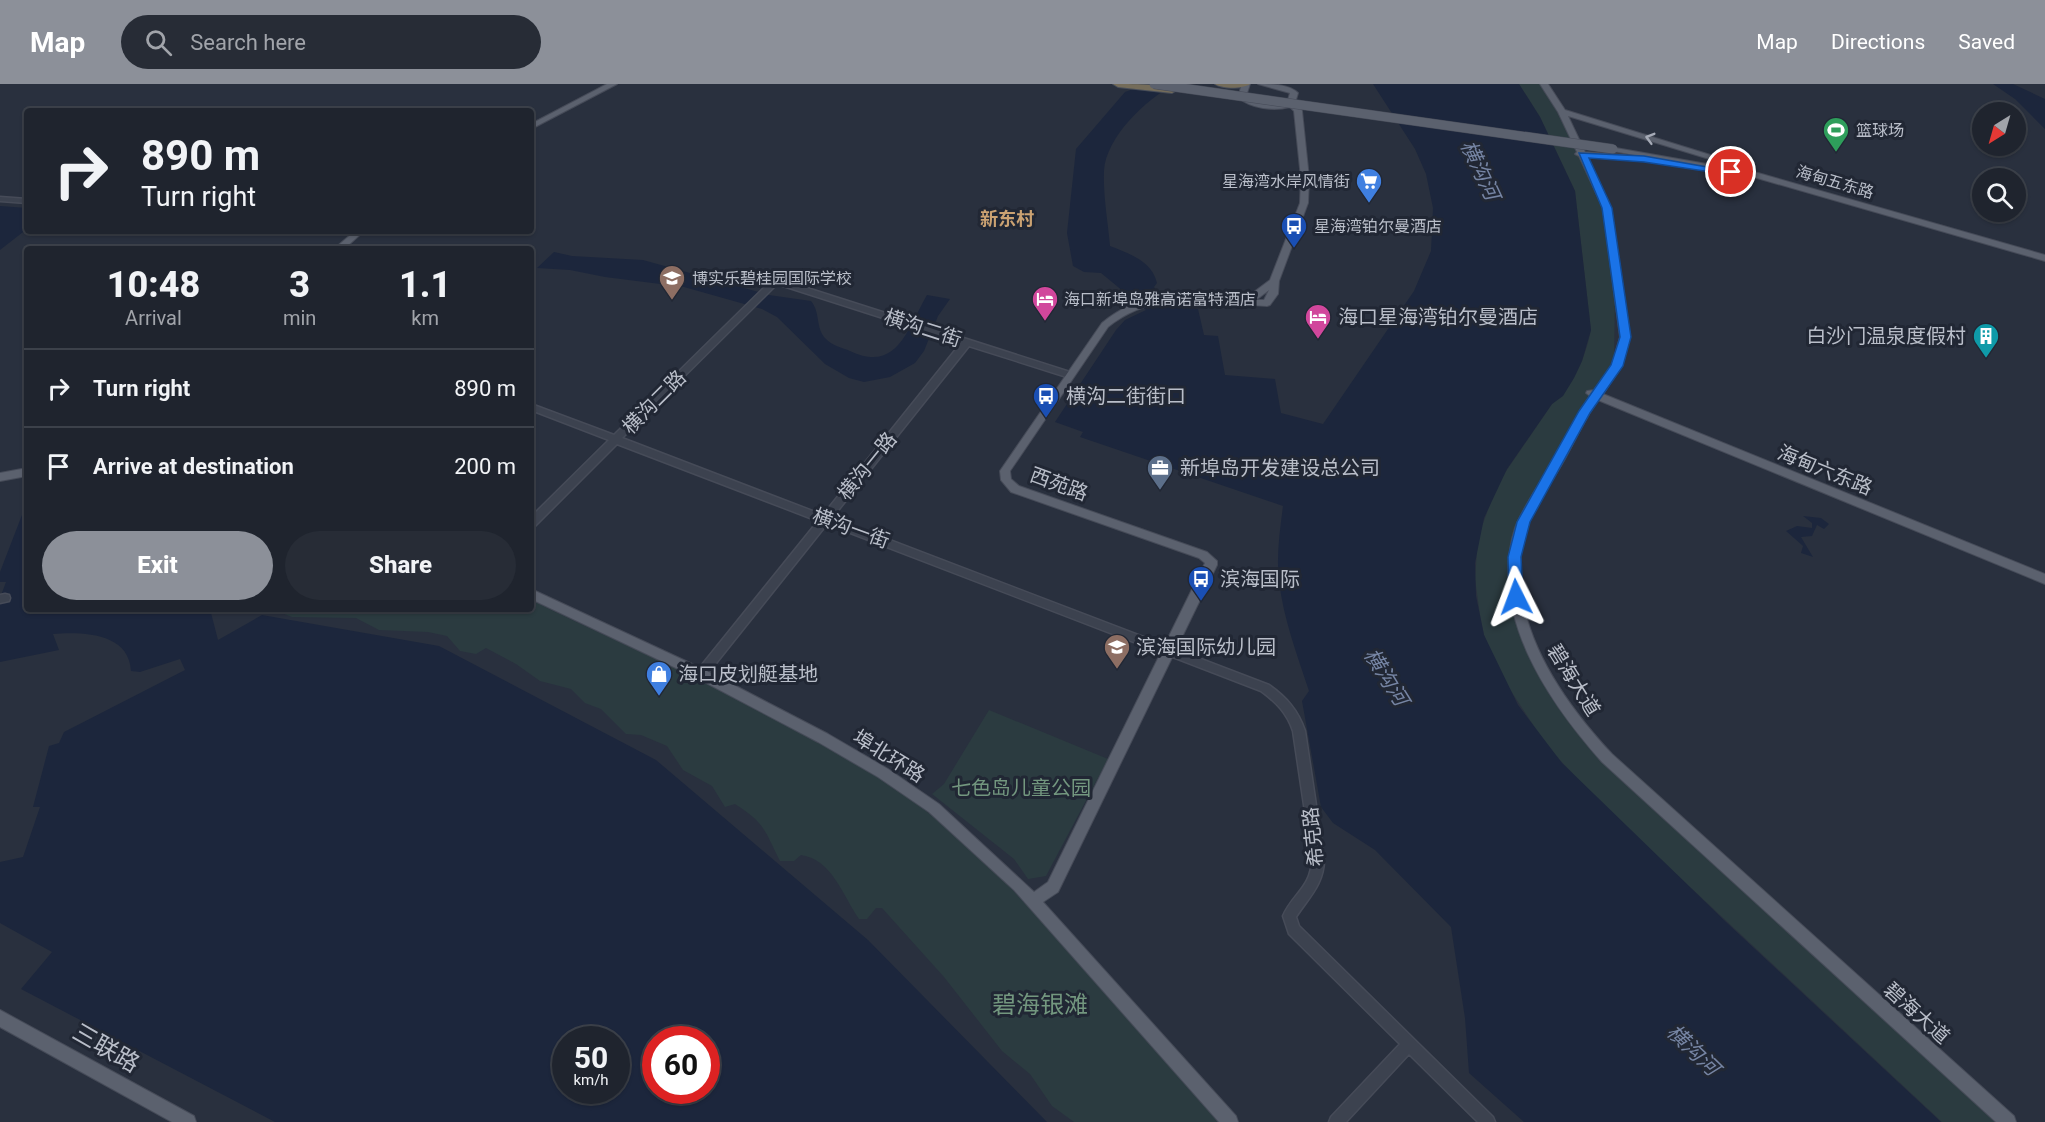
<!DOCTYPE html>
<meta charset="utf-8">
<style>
:root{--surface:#1f242e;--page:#272c36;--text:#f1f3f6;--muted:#a1a4aa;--line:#3c414a;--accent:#8c9099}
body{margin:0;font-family:Roboto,"Noto Sans SC",sans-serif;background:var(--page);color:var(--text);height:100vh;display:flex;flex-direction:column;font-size:22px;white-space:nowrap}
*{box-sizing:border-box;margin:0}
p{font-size:20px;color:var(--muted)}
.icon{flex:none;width:33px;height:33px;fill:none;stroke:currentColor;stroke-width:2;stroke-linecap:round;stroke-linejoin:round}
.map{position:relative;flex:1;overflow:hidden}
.side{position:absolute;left:24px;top:162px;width:510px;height:366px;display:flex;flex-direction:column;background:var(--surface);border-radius:6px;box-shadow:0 2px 4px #0004,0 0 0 2px var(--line)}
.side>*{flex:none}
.top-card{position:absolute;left:24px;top:24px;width:510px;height:126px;border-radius:6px;box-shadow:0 2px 4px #0004,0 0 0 2px var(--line);background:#1f242e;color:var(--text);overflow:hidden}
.needle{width:39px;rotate:217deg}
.tools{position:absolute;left:1972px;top:18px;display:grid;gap:12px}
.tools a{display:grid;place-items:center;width:54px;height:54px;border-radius:50%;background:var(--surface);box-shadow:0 2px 4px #0004,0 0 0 2px var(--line);font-size:30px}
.speed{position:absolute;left:552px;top:942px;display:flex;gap:12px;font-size:30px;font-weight:700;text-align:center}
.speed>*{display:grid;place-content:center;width:78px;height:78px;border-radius:50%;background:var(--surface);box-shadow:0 2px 4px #0004,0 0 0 2px var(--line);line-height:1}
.speed small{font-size:15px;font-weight:400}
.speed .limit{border:9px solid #d22;background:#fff;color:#111}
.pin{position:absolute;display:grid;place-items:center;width:51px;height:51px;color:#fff;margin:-26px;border:3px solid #fff;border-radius:50%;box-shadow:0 2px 6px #0007}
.me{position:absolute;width:66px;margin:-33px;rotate:357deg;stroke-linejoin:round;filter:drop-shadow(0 0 4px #0008)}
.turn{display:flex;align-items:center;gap:21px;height:126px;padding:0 18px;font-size:27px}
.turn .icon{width:78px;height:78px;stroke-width:2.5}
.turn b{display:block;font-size:42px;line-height:51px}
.eta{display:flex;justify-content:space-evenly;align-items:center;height:102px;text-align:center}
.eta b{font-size:36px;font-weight:800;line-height:42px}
.cta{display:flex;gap:12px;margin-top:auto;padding:12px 18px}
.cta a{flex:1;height:69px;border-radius:36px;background:var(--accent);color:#fff;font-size:24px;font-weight:800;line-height:69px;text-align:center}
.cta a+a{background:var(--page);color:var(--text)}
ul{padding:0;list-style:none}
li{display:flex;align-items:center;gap:18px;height:78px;padding:0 18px;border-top:2px solid var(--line)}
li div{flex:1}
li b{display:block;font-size:22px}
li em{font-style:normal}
header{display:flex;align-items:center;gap:36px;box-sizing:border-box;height:84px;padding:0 30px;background:var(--accent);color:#fff}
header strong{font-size:28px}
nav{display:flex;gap:33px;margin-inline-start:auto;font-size:21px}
.search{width:420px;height:54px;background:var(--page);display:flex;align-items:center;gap:15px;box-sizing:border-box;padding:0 21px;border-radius:33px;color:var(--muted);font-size:22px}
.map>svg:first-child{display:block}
.green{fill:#2b3b40}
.water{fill:#1c263c;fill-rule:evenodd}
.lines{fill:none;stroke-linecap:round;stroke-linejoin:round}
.minor-casing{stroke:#464b58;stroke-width:3}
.major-casing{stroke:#464b58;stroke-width:2}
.highway-casing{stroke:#474d59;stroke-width:2}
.minor{fill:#3c424f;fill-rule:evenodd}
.major{fill:#5b616e;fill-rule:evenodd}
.highway{fill:#746c5a;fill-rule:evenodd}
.major-bridge-casing{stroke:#464b58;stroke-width:10;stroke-linecap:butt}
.major-bridge{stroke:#5b616e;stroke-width:9}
.oneway{stroke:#a6abb7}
.route{fill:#1a73e8;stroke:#114b97;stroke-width:1.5}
.labels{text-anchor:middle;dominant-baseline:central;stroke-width:6;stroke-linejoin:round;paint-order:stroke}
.far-poi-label{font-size:16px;fill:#b9bec9;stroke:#212734;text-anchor:start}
.far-street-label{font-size:16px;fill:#b9bec9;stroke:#212734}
.far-quarter-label{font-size:18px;font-weight:bold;fill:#cba272;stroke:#212734}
.poi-label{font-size:20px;fill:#b9bec9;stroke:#212734;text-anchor:start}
.street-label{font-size:20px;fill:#b9bec9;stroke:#212734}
.park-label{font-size:20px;fill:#73977f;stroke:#212734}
.water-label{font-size:21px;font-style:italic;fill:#7685a4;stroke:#212734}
.near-park-label{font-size:24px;fill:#73977f;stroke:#212734}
.near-street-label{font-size:24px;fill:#b9bec9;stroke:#212734}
</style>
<header>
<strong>Map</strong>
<div class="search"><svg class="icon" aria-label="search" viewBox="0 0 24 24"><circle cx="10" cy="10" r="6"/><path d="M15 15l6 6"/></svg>Search here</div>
<nav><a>Map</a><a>Directions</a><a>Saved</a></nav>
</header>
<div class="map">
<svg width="2045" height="1038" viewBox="0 0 2045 1038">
<rect width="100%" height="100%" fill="#29303e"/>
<g class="green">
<path d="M1519,0H1540L1556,26L1601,118L1615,209L1614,276L1581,325L1512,467L1513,518L1567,633L1998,1038H1942L1600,719L1547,662L1505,598L1484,551L1480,531L1475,495L1478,453L1498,399L1552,320C1574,302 1585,274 1591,246L1575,107L1540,33Z"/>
<path d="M531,516C670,584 826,645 947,743C979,769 1006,799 1034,829C1098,897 1159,968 1221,1038H1074L1052,1022L1030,990L1002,967L944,893L882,824H876L867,835H859C843,812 832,775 801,771L794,777H780C764,746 766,740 735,720L725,723L712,702L683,686L667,662L641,651L626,650L601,625L585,619L571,605L540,597L516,580L486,564L476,570L460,567L447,552L428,548L379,546L356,534L292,533L274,526L531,525Z"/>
<path d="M989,626L1108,675L1046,792L1028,795L1014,775L932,710L944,700Z"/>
</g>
<g class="water">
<path d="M1147,0H1175C1146,15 1106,53 1104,87C1103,112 1108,138 1110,162C1130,170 1152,177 1157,199L1154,203L1169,224L1177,222L1198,225L1204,251L1218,252L1225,291L1275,295L1281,329L1323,340L1414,207L1431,167L1433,124L1426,90L1415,65L1373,0H1519L1540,33L1575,107L1591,246L1582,277L1574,294L1563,312L1552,320L1507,385L1484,434L1475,479L1476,512L1484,551L1518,621L1562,679L1726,838L1941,1038H1524L1469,989L1465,934L1451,843L1375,766L1333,739L1321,723L1302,617L1309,607C1297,570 1283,534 1279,496C1276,472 1280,446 1283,422L1080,353L1083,348L1055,338L1116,246L1125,236L1146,226L1101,189L1084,188L1073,182L1067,149L1076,65L1125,8Z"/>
<path d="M1993,0H2013L2045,15V45L2015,15Z"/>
<path d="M0,122L27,124V145L0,166Z"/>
<path d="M554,168L572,172L643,176L769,211L811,217C821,229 815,244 826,255C831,261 843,264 850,267C898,290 908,243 927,211L950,215L938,232L924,267L915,279L890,293L864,298L849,294L825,280L777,233L762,225L684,203L605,193L570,186L537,184Z"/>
<path d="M27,418V525H210L218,556L262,531L439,562L656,676L868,856L1047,1038H275L21,905L52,868L0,839V778L23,773L40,723H33L49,662L59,659L64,648L185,586L180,575L140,588L131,587C129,548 81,548 53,550L59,566L0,578V514L6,498H0V488ZM566,956H616V1006H566ZM656,956H706V1006H656Z"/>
<path d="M1803,432L1821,434L1829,440L1824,445L1817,441L1812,452L1801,453L1813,473L1801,469L1803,462L1786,447L1797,442L1812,444V439Z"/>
</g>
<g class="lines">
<g class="minor-casing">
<g id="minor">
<path d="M0,113L27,115V119L0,117Z"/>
<path d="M773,195H779L1073,289L1074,291L1070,294L969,262L832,434L1269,601C1286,613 1298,626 1305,647L1324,775C1324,800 1309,813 1296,833L1299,842L1493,1033L1495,1038H1478L1409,970L1346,1038H1329L1331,1033L1400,960L1289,850L1283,832C1293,809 1311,804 1312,775L1293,647C1287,629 1276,618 1261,607L827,440L705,593L701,595L697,593L695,590L697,587L818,437L617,360L535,442L531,443V433L609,356L531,326V320L614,351ZM777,200L961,259L823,431L622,354Z"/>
<path d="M5,510L9,511L10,514L9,517L0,519V511Z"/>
</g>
</g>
<g class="major-casing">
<g id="major">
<path d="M607,0H617L531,45V40Z"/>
<path d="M1242,0H1250L1246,12L1249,14L1266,19H1287L1290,9L1258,0C1271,0 1289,0 1298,9L1295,19L1300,21L1302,27L1309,94L1308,119L1279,197L1278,210L1270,221L1267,222C1210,220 1158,203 1108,243L1010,387L1011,395L1019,402L1207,468L1217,477V481L1058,808L1043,818L1236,1032L1238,1038H1219L1014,806L929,728L878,693L818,658L697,594L531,515V505L705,586L828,650L888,685L939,720L1034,808L1048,798L1205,479L1199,474L1011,408L1001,396L1000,387L1102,239C1148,201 1192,212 1246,214L1270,196L1300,119L1301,94L1294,27L1290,23C1274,27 1251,25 1238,13ZM1269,206L1264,216H1256Z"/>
<path d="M1540,0H1548L1565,26L1746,82L1739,84L1568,32L1585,68L1625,71L1629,73L1625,75L1587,73L1611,124L1630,253L1622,282L1603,310L2045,490V500L1598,316C1584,336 1574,359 1562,380C1552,397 1532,427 1526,444C1501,529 1557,611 1612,670L2014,1032L2016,1038H1996L1602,678C1548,617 1488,530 1515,444C1521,427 1541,397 1551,380C1564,358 1575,333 1590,312L1586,309L1587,307L1594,306L1612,282L1620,253L1603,124L1579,72L1575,70L1577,68L1558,28Z"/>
<path d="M1610,63L1758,89L2045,171V177L1757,94L1613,67H1610Z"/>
<path d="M355,147H364L344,165H334Z"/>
<path d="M27,384V392L0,397V389Z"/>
<path d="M0,926L194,1032L196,1038H172L0,943Z"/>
</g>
</g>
<g class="highway-casing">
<g id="highway">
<path d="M1113,0C1130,0 1164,0 1177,6L1172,9L1118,3Z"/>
<path d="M1215,0H1250C1242,5 1223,5 1215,0Z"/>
</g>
</g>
<use href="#minor" class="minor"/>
<use href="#major" class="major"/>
<use href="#highway" class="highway"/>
<g class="major-bridge-casing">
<path id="major-bridge" d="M1154,0L1613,65"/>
</g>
<use href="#major-bridge" class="major-bridge"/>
</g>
<defs><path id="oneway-chevron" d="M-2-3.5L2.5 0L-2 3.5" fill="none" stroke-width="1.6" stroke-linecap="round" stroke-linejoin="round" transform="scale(1.5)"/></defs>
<use class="oneway" href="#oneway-chevron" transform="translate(1650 54) rotate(-164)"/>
<path class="route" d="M1579,69L1644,72L1736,88L1731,91L1644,78L1589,74L1612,124L1631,253L1623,282L1590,329L1530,438L1521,473L1523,513L1516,519L1509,513L1508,473L1517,438L1579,327L1611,281L1620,253L1602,124Z"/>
<defs>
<g id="stadium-pin" transform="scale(1.35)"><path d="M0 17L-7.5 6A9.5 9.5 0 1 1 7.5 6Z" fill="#2e9e5b" stroke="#212734"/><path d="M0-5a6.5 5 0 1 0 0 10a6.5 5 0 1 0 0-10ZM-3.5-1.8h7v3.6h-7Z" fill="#fff"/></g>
<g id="supermarket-pin" transform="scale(1.35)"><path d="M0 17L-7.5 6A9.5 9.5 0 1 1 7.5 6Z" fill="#3f7fe0" stroke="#212734"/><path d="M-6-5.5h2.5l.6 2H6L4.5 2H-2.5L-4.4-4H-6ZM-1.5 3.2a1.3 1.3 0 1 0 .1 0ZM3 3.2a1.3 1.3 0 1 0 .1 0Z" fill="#fff"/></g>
<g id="bus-pin" transform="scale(1.35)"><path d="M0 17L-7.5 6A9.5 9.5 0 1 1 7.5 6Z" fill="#1a4fb4" stroke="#212734"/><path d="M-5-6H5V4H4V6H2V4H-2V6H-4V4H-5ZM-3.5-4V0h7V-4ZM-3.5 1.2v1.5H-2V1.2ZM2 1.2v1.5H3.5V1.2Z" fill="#fff"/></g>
<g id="school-pin" transform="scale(1.35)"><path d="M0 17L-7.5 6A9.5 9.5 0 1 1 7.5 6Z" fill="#8d6e63" stroke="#212734"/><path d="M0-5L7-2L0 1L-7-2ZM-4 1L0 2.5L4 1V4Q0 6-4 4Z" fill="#fff"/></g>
<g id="hotel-pin" transform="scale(1.35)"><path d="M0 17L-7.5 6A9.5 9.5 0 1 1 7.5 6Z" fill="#d1479c" stroke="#212734"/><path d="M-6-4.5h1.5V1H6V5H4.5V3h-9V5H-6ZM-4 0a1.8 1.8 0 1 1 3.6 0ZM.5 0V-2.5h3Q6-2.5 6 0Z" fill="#fff"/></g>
<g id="building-pin" transform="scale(1.35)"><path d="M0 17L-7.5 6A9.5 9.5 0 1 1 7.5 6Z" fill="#0f9aa8" stroke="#212734"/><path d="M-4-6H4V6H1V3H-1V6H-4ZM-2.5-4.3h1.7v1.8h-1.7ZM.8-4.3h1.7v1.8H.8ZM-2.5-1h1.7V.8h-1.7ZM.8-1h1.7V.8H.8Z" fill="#fff"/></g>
<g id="office-pin" transform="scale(1.35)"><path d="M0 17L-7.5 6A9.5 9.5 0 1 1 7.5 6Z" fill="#5c6f8a" stroke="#212734"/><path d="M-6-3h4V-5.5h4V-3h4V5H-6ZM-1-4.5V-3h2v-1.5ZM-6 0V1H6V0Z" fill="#fff"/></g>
<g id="shop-pin" transform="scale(1.35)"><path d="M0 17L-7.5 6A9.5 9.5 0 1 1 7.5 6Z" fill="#3f7fe0" stroke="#212734"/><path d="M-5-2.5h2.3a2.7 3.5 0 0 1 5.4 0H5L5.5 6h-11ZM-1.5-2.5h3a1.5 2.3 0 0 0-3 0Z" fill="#fff"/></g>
</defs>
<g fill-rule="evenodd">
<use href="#stadium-pin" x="1836" y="46"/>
<use href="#supermarket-pin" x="1369" y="97"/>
<use href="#bus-pin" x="1294" y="142"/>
<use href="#school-pin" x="672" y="194"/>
<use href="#hotel-pin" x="1045" y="215"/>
<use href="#hotel-pin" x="1318" y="233"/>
<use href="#building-pin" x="1986" y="252"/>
<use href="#bus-pin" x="1046" y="312"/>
<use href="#office-pin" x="1160" y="384"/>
<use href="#bus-pin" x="1201" y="495"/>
<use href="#school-pin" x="1117" y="563"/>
<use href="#shop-pin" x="659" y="590"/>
</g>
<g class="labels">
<g class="far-poi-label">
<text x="1856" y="46">篮球场</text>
<text x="1350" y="97" text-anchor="end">星海湾水岸风情街</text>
<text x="1314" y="142">星海湾铂尔曼酒店</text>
<text x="692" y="194">博实乐碧桂园国际学校</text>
<text x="1064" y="215">海口新埠岛雅高诺富特酒店</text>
</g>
<g class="far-street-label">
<text transform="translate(1835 98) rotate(16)">海甸五东路</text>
</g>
<g class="far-quarter-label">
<text x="1007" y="134">新东村</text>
</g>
<g class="poi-label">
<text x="1338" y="233">海口星海湾铂尔曼酒店</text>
<text x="1966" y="252" text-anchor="end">白沙门温泉度假村</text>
<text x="1066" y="312">横沟二街街口</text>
<text x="1180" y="384">新埠岛开发建设总公司</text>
<text x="1220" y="495">滨海国际</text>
<text x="1136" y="563">滨海国际幼儿园</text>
<text x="678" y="590">海口皮划艇基地</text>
</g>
<g class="street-label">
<text transform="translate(923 244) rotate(18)">横沟二街</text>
<text transform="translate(654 318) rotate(-45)">横沟二路</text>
<text transform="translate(867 382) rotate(-51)">横沟一路</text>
<text transform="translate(1825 386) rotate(22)">海甸六东路</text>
<text transform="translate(1059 400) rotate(20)">西苑路</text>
<text transform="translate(851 444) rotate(20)">横沟一街</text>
<text transform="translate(1574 596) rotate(58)">碧海大道</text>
<text transform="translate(889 672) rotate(32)">埠北环路</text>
<text transform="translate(1313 753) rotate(-96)">希克路</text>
<text transform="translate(1917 929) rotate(42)">碧海大道</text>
</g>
<g class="park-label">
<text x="1021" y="704">七色岛儿童公园</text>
</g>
<g class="water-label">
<text transform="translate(1480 86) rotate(65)">横沟河</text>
<text transform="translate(1386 593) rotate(58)">横沟河</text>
<text transform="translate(1693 966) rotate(44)">横沟河</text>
</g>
<g class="near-park-label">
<text x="1040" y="921">碧海银滩</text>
</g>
<g class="near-street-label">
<text transform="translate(106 964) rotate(30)">三联路</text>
</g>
</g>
</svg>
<div class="tools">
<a><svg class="needle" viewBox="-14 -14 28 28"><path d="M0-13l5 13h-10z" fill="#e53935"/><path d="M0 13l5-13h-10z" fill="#a1a4aa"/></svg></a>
<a><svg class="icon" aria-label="search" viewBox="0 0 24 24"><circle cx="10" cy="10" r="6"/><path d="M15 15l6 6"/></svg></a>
</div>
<div class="speed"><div>50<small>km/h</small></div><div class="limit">60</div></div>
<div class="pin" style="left:1731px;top:88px;background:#d93025"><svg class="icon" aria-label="arrive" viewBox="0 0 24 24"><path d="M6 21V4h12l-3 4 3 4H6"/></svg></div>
<svg class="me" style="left:1516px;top:513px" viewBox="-20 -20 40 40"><path d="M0-17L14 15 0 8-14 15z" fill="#1a73e8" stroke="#fff" stroke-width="4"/></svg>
<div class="top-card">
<div class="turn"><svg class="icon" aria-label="right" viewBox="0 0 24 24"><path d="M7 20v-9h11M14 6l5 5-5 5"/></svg><div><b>890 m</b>Turn right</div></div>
</div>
<section class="side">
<div class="eta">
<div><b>10:48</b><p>Arrival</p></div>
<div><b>3</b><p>min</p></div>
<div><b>1.1</b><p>km</p></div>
</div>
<ul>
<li><svg class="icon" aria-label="right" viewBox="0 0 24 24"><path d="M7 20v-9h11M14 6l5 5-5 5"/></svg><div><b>Turn right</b></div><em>890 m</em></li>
<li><svg class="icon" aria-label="arrive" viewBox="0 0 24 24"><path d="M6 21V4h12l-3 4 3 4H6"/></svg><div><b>Arrive at destination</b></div><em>200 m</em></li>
</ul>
<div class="cta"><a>Exit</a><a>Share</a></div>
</section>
</div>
